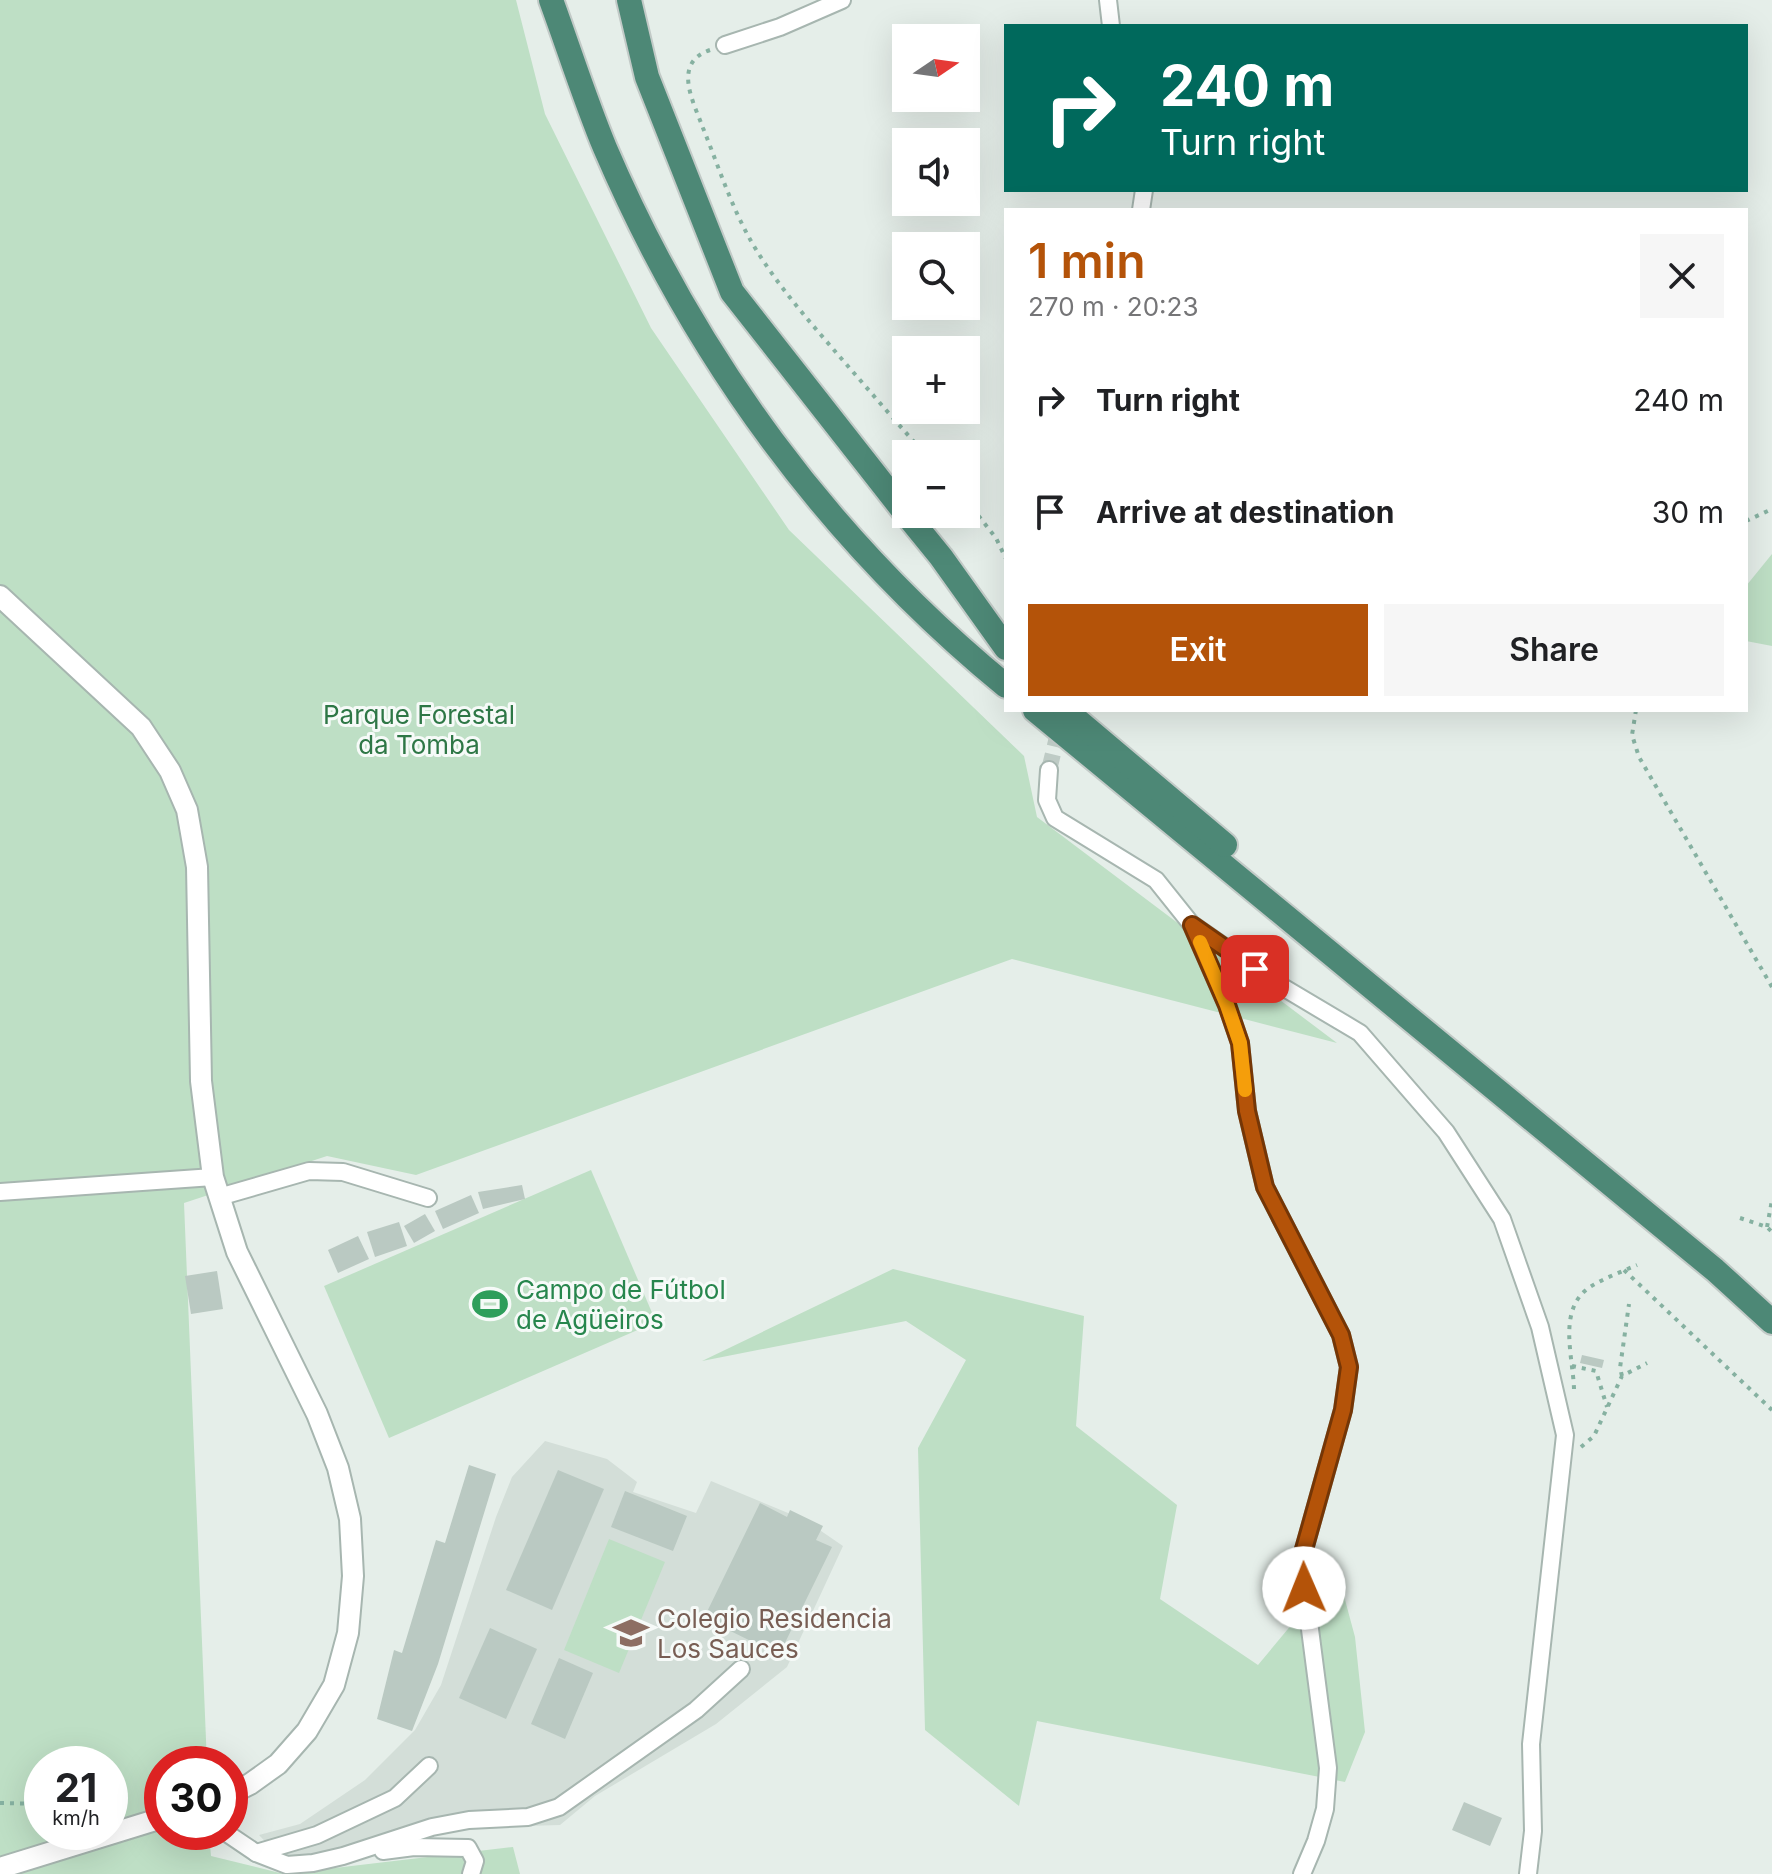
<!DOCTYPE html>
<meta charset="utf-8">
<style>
:root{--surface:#fff;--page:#f6f6f6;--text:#202124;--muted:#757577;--accent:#b45309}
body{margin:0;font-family:Inter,sans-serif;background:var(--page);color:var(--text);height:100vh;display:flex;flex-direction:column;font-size:30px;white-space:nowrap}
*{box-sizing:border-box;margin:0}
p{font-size:26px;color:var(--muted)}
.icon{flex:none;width:44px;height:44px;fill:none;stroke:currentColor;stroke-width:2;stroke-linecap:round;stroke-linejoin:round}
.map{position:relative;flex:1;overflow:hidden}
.side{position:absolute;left:1004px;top:208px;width:744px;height:504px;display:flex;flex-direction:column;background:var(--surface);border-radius:0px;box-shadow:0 8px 32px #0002}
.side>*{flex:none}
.hud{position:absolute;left:1004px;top:24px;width:744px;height:168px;border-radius:0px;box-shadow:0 8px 32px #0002;background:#00695c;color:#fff;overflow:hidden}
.needle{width:52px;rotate:77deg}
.tools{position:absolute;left:892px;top:24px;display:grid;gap:16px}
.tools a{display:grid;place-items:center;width:88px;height:88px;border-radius:0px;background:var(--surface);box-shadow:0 8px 32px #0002;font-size:40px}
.speed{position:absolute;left:24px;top:1746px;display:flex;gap:16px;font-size:40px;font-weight:700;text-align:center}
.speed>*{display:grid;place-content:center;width:104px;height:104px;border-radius:50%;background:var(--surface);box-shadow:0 8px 32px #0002;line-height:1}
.speed small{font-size:20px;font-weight:400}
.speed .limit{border:12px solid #d22;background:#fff;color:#111}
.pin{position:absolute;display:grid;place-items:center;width:68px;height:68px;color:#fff;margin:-34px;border-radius:16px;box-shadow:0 4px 12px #0006}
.me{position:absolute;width:88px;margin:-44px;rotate:359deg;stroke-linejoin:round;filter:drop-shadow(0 0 6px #0008)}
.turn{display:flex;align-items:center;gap:28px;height:168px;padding:0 24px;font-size:36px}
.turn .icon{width:104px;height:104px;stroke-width:2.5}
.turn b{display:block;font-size:56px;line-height:68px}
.round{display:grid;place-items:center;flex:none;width:84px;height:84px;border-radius:0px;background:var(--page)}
.headline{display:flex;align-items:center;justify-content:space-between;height:136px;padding:0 24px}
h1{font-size:48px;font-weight:600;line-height:60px;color:var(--accent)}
.action{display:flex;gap:16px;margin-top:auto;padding:16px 24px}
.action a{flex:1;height:92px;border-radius:0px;background:var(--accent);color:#fff;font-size:32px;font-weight:600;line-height:92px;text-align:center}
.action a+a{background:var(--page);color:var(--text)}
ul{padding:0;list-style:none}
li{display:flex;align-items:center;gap:24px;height:112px;padding:0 24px}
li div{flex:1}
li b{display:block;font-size:30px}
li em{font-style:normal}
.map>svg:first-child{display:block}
.built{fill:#d3ded8}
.green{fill:#bedfc5;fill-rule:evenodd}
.building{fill:#bac9c2}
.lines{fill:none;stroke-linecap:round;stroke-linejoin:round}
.minor-tunnel{stroke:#becbc5;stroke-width:16;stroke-dasharray:16 8;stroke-linecap:butt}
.minor-casing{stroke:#a7b6b0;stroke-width:20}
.tertiary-casing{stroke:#a7b6b0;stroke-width:24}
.trunk-casing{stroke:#c2cac7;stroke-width:28}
.path{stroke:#86b1a1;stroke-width:4;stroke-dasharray:4 6;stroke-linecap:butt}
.minor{stroke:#fff;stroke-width:16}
.tertiary{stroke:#fff;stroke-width:20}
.trunk{stroke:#4d8876;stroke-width:24}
.route-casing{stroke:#753606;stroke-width:20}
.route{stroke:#b45309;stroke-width:14}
.slow{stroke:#f59e0b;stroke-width:14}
.labels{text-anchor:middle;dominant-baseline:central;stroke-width:6;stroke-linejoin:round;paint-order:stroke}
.park-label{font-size:26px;fill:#2e7746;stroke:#f6faf8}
.leisure-label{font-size:26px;fill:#27864d;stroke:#f6faf8;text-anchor:start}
.education-label{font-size:26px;fill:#785e54;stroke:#f6faf8;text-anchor:start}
</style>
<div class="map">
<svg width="1772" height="1874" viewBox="0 0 1772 1874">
<rect width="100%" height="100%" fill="#e5eee9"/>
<path class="built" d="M545,1441L607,1459L637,1482L633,1492L696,1513L711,1481L805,1520L843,1546L787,1667L716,1724L595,1796L560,1825L460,1828L312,1856H279L259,1835L300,1824L365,1780L415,1730L441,1685L496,1517L512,1477Z"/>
<g class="green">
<path d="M0,0H516L545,114L651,328L789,530L1024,756L1037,817L1337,1043L1012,959L416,1175L327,1156L184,1203L207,1764H162V1832H209L211,1856L284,1874L513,1847L520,1874H0ZM42,1764H110V1832H42Z"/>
<path d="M1772,554V646L1746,641V586Z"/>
<path d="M591,1170L656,1322L389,1438L324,1286Z"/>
<path d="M893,1269L1084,1316L1076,1426L1177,1505L1160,1599L1258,1665L1337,1570L1355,1637L1365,1732L1345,1782L1037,1721L1019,1806L925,1730L918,1448L966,1360L906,1321L702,1361Z"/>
<path d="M609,1539L665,1562L619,1673L564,1650Z"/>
</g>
<g class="building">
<path d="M522,1185L525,1199L483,1209L478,1192Z"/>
<path d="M471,1195L479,1213L443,1229L435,1211Z"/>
<path d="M425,1214L435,1231L414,1243L404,1226Z"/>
<path d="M399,1222L407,1246L375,1257L367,1232Z"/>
<path d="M358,1236L369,1259L338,1273L328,1250Z"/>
<path d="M217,1271L223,1309L191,1314L185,1276Z"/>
<path d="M1582,1355L1604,1360L1602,1368L1580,1363Z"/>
<path d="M469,1465L496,1474L438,1664L412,1731L377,1719L394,1650L402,1653L436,1540L445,1543Z"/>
<path d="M558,1470L604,1489L552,1610L506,1590Z"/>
<path d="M625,1491L687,1516L673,1551L611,1527Z"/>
<path d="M760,1503L787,1517L790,1510L823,1526L816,1540L832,1547L779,1655L704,1618Z"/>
<path d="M490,1628L537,1649L506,1719L459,1698Z"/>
<path d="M559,1658L593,1673L565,1739L531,1724Z"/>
<path d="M1464,1802L1502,1818L1490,1846L1452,1830Z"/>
</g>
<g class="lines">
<path class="minor-tunnel" d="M1049,770L1061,721"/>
<g class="minor-casing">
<g id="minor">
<path d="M1108,0L1111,26"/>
<path d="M725,45L780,27L842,0"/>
<path d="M1141,210L1144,190"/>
<path d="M1049,770L1047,800L1055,818L1156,880L1192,925L1227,1005L1240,1043L1247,1111L1265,1187L1341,1335L1349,1367L1343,1410L1301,1560L1328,1768L1325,1809L1316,1841L1302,1874"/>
<path d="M1194,926L1276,983L1360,1033L1419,1101L1446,1132L1502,1219L1540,1327L1565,1435L1531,1744L1533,1831L1528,1874"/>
<path d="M0,1192L213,1177"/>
<path d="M219,1197L309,1171L343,1172L428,1198"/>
<path d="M225,1832L256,1853L287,1865L313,1863L343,1856L432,1827L469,1820L528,1817L559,1807L696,1710L741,1669"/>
<path d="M383,1851L414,1847L468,1848L475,1861L471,1874"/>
<path d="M256,1853L317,1835L395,1798L429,1766"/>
</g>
</g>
<g class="tertiary-casing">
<g id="tertiary">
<path d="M0,596L141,727L170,771L187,810L197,867L201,1081L213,1177L237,1252L317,1414L338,1468L350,1519L353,1576L348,1633L334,1685L307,1731L278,1764L250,1784L230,1794"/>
<path d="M0,1868L162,1818"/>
</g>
</g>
<g class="trunk-casing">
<g id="trunk">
<path d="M551,0C569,49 585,100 605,148C695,358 829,541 1006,686"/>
<path d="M629,0L647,77L732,292L906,514"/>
<path d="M906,514L941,557L1006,648"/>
<path d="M1035,710L1715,1270L1772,1322"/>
<path d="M1065,710L1225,845"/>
</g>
</g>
<g class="path">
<path d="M710,50C672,63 693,101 703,128C718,165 731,206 751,241C775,283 809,321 840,357C868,389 896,422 925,454"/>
<path d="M966,500L996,538L1006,559"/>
<path d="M1746,521L1772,509"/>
<path d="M1636,710L1632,735L1639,757L1772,987"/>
<path d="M1740,1218L1767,1227L1772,1232"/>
<path d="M1767,1227L1772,1200"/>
<path d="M1624,1270L1772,1410"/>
<path d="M1572,1366L1596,1371L1607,1407"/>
<path d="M1622,1376L1620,1368L1629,1304"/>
<path d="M1574,1389C1573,1356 1557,1309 1590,1287C1604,1278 1621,1272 1637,1265"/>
<path d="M1581,1447L1594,1436L1622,1376L1647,1363"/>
<path d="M0,1803L42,1804"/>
</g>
<use href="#minor" class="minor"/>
<use href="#tertiary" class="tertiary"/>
<use href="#trunk" class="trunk"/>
</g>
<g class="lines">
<g class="route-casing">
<path id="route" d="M1255,969L1192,925L1227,1005L1240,1043L1247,1111L1265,1187L1341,1335L1349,1367L1343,1410L1301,1560L1304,1588"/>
</g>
<use href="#route" class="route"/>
<path class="slow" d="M1200,942L1227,1005L1240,1043L1245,1090"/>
</g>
<defs>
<g id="stadium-bare" transform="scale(2.76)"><path d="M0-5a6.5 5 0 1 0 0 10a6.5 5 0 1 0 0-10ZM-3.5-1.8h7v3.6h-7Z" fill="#2e9e5b" stroke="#f6faf8" stroke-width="2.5" paint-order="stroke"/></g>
<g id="school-bare" transform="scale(2.76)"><path d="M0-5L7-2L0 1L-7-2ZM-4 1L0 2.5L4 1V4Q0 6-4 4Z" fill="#8d6e63" stroke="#f6faf8" stroke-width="2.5" paint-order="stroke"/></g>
</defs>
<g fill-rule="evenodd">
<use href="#stadium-bare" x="490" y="1304"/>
<use href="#school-bare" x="631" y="1633"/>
</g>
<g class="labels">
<g class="park-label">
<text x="419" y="714">Parque Forestal<tspan x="419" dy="30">da Tomba</tspan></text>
</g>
<g class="leisure-label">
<text x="516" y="1289">Campo de Fútbol<tspan x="516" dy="30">de Agüeiros</tspan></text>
</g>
<g class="education-label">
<text x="657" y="1618">Colegio Residencia<tspan x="657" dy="30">Los Sauces</tspan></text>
</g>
</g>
</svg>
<div class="tools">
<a><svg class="needle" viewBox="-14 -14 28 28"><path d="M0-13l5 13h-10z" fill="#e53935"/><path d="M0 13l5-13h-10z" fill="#757577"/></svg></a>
<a><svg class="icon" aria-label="sound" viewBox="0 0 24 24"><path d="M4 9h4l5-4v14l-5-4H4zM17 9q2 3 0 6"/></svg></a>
<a><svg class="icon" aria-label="search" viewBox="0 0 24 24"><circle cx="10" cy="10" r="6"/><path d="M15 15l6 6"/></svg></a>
<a>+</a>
<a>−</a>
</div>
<div class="speed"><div>21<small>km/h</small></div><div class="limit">30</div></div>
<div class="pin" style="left:1255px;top:969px;background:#d93025"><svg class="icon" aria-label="arrive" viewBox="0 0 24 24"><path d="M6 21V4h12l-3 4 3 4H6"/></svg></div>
<svg class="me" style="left:1304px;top:1588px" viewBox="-20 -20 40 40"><circle r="19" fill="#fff"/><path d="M0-13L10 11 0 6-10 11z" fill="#b45309"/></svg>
<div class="hud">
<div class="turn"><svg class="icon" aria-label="right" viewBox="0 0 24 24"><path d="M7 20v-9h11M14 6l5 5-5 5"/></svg><div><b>240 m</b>Turn right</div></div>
</div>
<section class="side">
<div class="headline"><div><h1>1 min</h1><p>270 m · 20:23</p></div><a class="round"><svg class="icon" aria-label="close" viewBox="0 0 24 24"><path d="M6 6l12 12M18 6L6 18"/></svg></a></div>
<ul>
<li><svg class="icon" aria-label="right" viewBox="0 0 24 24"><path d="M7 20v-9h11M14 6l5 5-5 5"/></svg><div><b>Turn right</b></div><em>240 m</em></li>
<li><svg class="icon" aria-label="arrive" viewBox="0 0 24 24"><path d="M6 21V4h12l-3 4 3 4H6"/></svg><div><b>Arrive at destination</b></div><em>30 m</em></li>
</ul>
<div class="action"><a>Exit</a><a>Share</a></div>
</section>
</div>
